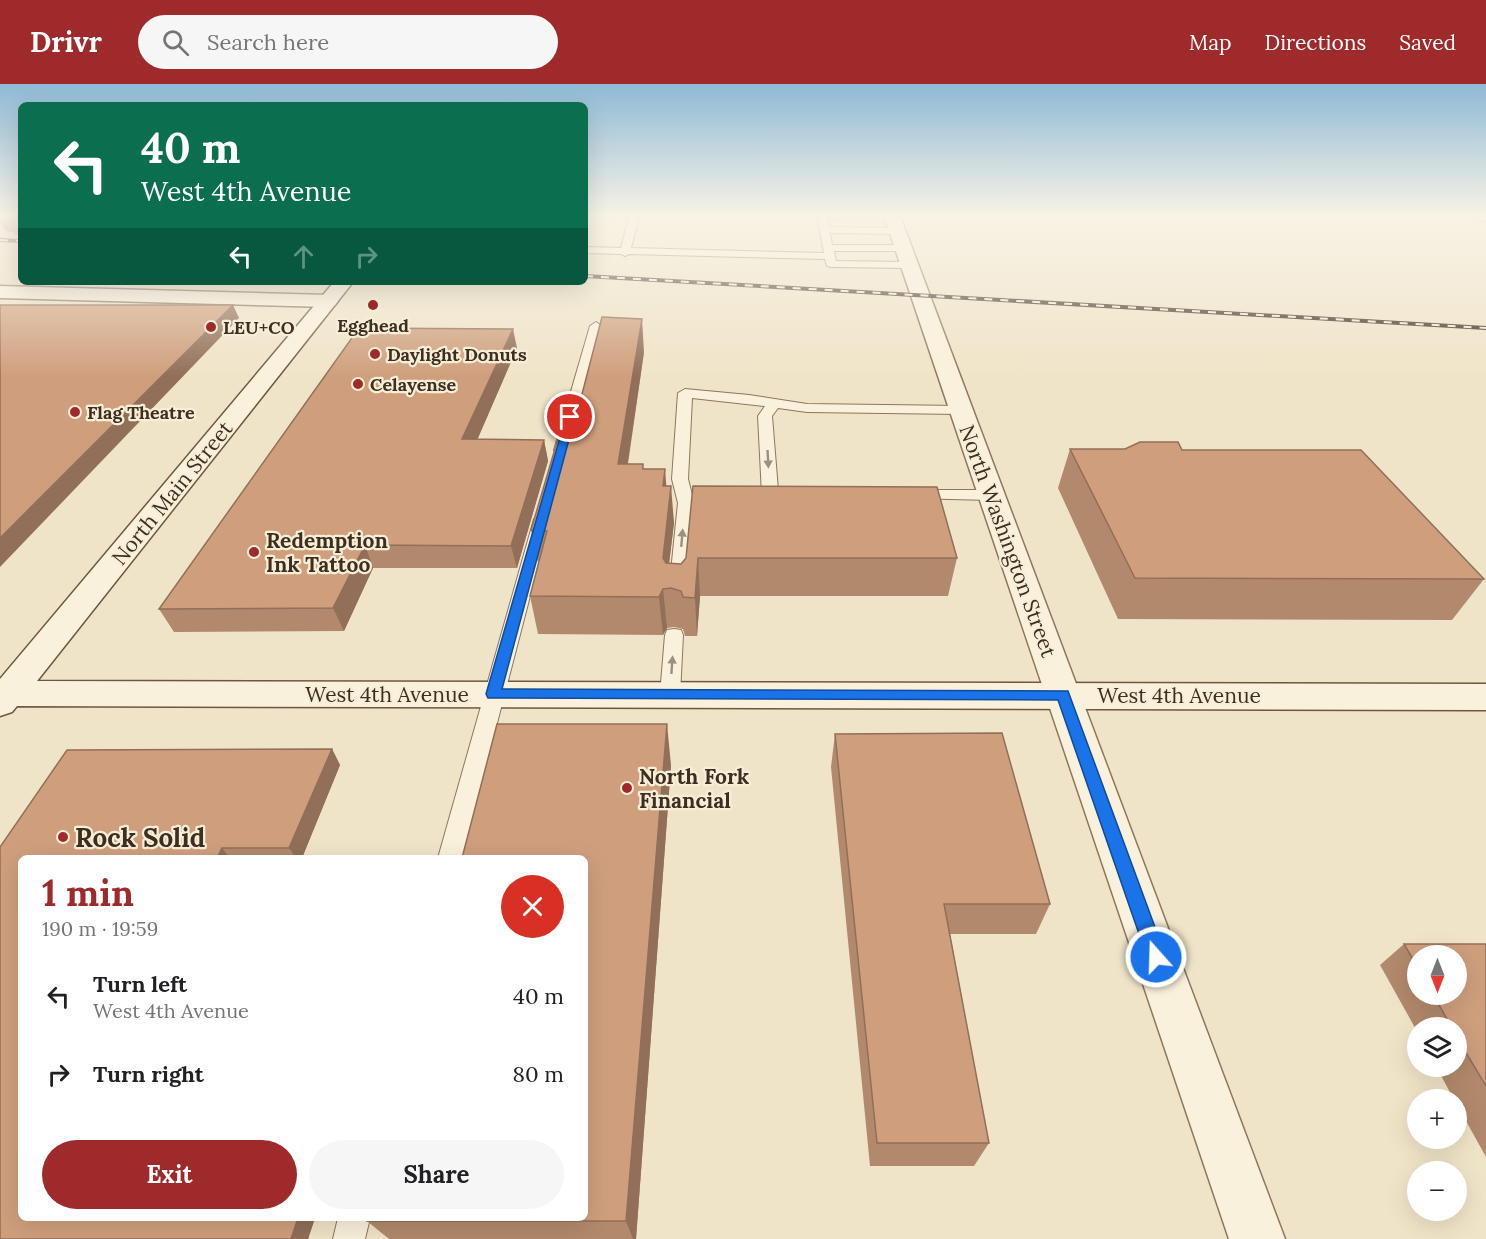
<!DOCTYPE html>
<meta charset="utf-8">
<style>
:root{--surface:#fff;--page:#f6f6f6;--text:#202124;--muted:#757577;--accent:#9e2a2b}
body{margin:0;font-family:Lora,serif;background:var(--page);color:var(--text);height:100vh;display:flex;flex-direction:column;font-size:22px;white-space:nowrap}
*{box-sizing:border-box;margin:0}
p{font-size:20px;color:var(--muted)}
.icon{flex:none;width:33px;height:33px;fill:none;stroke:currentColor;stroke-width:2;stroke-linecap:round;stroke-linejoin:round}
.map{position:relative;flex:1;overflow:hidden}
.side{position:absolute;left:18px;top:771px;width:570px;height:366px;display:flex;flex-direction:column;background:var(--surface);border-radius:9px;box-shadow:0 6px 24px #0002}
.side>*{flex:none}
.banner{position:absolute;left:18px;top:18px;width:570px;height:183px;border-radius:9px;box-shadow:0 6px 24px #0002;background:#0b6e4f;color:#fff;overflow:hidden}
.needle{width:39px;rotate:180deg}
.fabs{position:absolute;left:1407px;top:861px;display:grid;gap:12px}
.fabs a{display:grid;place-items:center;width:60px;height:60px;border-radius:50%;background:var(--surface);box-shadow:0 6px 24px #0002;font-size:30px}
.pin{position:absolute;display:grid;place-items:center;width:51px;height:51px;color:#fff;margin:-26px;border:3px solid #fff;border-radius:50%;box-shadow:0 2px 6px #0007}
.me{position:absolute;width:66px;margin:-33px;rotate:340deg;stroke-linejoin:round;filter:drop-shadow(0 0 4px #0008)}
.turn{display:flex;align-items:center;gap:21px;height:126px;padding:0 24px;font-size:27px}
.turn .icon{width:78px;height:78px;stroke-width:2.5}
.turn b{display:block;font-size:42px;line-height:51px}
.lanes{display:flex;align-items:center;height:57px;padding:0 24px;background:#0003;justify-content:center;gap:30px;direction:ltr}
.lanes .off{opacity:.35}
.round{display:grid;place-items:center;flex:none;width:63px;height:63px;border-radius:32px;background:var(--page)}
.overview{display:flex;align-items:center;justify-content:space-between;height:102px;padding:0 24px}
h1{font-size:36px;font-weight:700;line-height:45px;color:var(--accent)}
.cta{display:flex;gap:12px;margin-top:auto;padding:12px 24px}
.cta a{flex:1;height:69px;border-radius:36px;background:var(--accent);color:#fff;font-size:24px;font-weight:700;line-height:69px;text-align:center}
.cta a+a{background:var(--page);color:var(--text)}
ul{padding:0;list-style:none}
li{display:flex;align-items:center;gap:18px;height:78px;padding:0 24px}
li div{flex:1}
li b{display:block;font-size:22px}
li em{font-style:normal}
header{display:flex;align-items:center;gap:36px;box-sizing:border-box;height:84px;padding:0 30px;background:var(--accent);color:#fff}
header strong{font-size:28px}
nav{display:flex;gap:33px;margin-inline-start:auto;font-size:21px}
.search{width:420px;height:54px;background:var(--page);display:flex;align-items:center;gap:15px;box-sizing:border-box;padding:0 21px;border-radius:33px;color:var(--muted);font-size:22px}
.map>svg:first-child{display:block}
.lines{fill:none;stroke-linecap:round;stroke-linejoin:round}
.service-casing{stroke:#8d765c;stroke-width:2}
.minor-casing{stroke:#8d765c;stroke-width:3}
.tertiary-casing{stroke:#8d765c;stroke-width:3}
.secondary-casing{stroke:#6f573f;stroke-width:3}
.service{fill:#faf1dc;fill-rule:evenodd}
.minor{fill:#faf1dc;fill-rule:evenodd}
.tertiary{fill:#faf1dc;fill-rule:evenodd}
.secondary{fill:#faf1dc;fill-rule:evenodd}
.rail-casing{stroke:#3d2e20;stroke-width:4}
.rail{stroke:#f7eed8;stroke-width:2;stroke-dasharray:8;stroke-linecap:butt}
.wall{fill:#b2896c;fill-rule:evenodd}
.shaded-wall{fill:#916f58}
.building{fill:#cf9f7d;stroke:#916f58;stroke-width:1.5}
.oneway{fill:#9c907e}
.route{fill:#1a73e8;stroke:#114b97;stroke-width:1.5}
.poi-dot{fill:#9e2a2b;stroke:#f7eed8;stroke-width:2}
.labels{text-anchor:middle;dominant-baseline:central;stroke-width:4.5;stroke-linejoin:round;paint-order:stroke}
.far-poi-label{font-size:18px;font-weight:bold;fill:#3d2e20;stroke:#f7eed8;text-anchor:start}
.street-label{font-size:21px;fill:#3d2e20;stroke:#f7eed8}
.poi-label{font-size:21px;font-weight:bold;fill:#3d2e20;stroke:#f7eed8;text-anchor:start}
.near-poi-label{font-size:26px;font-weight:bold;fill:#3d2e20;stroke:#f7eed8;text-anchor:start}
</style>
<header>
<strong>Drivr</strong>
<div class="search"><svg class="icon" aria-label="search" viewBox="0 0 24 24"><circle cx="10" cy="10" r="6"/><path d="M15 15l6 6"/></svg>Search here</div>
<nav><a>Map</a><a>Directions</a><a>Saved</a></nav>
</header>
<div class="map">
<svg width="1486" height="1155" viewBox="0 0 1486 1155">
<rect width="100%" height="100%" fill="#f0e4c8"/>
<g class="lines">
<g class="service-casing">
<g id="service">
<path d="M629,132H639L631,164L824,169L817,132H896L895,135L892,136L827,135L829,143L897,144L902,147L897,150L830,149L832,161H903L908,164L903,167H834L836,177L909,178L914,181L909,184L831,183L827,182L825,175L629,170L625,172L621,170L585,169V163L621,164Z"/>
<path d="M596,238L602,242L568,366L566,369H556L554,366L590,242Z"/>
<path d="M685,305L749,311L807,320L961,322L968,326L961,330L807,328L778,324L772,332L778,406L792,408L794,411C787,418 769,418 762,411L758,332L765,322L692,314L688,395L694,419L687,507L684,511H672L669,507L678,419L672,395L678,309Z"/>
<path d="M915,406H991L999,411L991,416L909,414L907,411L909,408Z"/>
<path d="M542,430L550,435L462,774H438L534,435Z"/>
<path d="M674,545L681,546L683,551L680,611L677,616L670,618L663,616L660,611L665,551L667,546Z"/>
<path d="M338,1134H370L365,1155H333Z"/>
</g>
</g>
<g class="minor-casing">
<g id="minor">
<path d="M884,132H900L1285,1155H1229Z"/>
<path d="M0,202L328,211L335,213L338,217L335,221L328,223L0,214Z"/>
</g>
</g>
<g class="tertiary-casing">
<path id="tertiary" d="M1477,132H1486V137L1479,135Z"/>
</g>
<g class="secondary-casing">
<path id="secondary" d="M334,198H353L37,597L1486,600V626L17,622L12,628L0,632V595Z"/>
</g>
<use href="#service" class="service"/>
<use href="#minor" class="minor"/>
<use href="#tertiary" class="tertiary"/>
<use href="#secondary" class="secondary"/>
<g class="rail-casing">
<g id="rail">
<path d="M0,156L21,157"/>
<path d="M585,192L1486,244"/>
</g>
</g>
<use href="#rail" class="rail"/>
</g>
<g class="wall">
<path d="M0,132H21V151L14,150L13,148L5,147L0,138Z"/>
<path d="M517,264L477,356H544L548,377L517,484H373L344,547L174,548L159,525Z"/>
<path d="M644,268L628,380L644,385L667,402L674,439L669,479L681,480L686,474H957L948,512H700L697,552H685L683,545L674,543L667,544L663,551L538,550L530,512L538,479L531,446Z"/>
<path d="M1070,365L1484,495L1452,536L1118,535L1058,404Z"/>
<path d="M835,650L1050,820L1036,850H950L989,1059L974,1082H870L831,683Z"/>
<path d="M332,665L340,681L302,774H21V1134H315L308,1155H0V763L67,666Z"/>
<path d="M671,681L636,1155H389L367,1137Z"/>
<path d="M1404,860H1486V1073L1456,1019V1016H1454L1436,982H1456V944H1418V949L1380,881ZM1418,872L1456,910H1418Z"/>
</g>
<g class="shaded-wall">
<path d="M233,221L239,234L0,483V454Z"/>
<path d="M642,235L644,268L622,417L618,380Z"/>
<path d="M513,245L517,264L468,377L462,355Z"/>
<path d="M544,356L548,377L517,484L511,462Z"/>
<path d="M665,385L668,422L663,402Z"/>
<path d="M671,402L674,439L666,505L663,474Z"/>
<path d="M365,461L373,484L344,547L333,524Z"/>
<path d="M698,474L700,512L697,552L695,514Z"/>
<path d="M663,505L667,544L663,551L659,513Z"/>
<path d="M667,640L671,681L636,1155H633L626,1137Z"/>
<path d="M332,665L340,681L302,774H296L289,764Z"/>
<path d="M222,764L230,774H217Z"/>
<path d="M298,1134H315L308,1155H291Z"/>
</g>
<g class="building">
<path d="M0,221H233L0,454Z"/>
<path d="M602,233L642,235L618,380H643V385H665L663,402H671L663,474L666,479L681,480L686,474L693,402L937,403L957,474H698L695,514L683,513L681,507L671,504L663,505L659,513L530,512L547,447L531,446L562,341H574Z"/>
<path d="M359,244L513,245L462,355L544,356L511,462L365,461L333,524L159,525Z"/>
<path d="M1140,358H1178L1182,366H1361L1484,495L1135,494L1070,365H1125Z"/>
<path d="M497,640H667L626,1137H367L368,1134H585V774H462Z"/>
<path d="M1002,649L1050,820H944L989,1059H877L835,650Z"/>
<path d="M332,665L289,764H222L217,774H21V1134H298L291,1155H0V763L67,666Z"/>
<path d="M1404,860H1486V1002L1456,952V944H1452L1433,910H1456V872H1418V884Z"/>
</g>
<defs><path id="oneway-solid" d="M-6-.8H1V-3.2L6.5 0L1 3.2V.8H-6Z" transform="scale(1.5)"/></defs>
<g class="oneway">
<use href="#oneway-solid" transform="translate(768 375) rotate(87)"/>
<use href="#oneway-solid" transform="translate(682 454) rotate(-85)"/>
<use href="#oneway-solid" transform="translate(672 581) rotate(-86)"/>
</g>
<linearGradient id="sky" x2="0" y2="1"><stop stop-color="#8fbad6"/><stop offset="0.45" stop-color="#f8f3e6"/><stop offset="1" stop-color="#f8f3e6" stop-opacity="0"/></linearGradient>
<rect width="1486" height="293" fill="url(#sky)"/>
<path class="route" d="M570,330L575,333L502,605L1068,607L1166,873L1163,879L1156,882L1150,879L1147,873L1058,616L488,614L486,610L566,333Z"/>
<g class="poi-dot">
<circle cx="373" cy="221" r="6"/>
<circle cx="211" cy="243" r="6"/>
<circle cx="375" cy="270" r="6"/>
<circle cx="358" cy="300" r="6"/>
<circle cx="75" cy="328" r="6"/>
<circle cx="254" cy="468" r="6"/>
<circle cx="627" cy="704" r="6"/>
<circle cx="63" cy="753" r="6"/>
</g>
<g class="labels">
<g class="far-poi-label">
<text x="373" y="241" text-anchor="middle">Egghead</text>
<text x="223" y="243">LEU+CO</text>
<text x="387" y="270">Daylight Donuts</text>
<text x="370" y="300">Celayense</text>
<text x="87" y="328">Flag Theatre</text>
</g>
<g class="street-label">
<text transform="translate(172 409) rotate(-51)">North Main Street</text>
<text transform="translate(1008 457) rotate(70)">North Washington Street</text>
<text x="387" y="610">West 4th Avenue</text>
<text x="1179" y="611">West 4th Avenue</text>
</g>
<g class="poi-label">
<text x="266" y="456">Redemption<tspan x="266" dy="24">Ink Tattoo</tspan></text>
<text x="639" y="692">North Fork<tspan x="639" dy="24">Financial</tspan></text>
</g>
<g class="near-poi-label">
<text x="75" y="753">Rock Solid</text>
</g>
</g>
</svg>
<div class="fabs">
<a><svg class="needle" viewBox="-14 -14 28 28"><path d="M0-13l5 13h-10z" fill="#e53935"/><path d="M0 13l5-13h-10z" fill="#757577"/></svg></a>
<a><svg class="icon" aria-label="layers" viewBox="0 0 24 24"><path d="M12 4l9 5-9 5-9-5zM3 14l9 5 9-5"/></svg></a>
<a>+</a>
<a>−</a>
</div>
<div class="pin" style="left:570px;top:333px;background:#d93025"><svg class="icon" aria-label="arrive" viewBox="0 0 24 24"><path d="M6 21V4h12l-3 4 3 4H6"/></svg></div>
<svg class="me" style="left:1156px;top:873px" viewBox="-20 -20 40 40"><circle r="17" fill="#1a73e8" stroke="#fff" stroke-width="3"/><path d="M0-11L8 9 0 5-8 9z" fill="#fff"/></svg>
<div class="banner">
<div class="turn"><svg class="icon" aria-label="left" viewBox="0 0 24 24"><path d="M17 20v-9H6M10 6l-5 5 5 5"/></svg><div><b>40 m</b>West 4th Avenue</div></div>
<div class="lanes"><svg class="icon" aria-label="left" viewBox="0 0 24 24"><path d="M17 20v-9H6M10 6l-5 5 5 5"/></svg><svg class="icon off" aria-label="ahead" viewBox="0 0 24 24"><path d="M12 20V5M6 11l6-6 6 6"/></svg><svg class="icon off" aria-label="right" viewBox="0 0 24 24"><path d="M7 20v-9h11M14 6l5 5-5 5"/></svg></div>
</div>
<section class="side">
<div class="overview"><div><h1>1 min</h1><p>190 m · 19:59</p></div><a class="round" style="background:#d93025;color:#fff"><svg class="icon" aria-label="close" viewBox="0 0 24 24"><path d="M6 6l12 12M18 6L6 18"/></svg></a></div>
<ul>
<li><svg class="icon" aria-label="left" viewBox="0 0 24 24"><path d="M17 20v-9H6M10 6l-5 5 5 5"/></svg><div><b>Turn left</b><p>West 4th Avenue</p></div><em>40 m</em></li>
<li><svg class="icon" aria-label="right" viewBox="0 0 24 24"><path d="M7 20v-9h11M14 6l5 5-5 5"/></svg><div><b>Turn right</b></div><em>80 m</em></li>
</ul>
<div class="cta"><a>Exit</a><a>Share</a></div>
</section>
</div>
